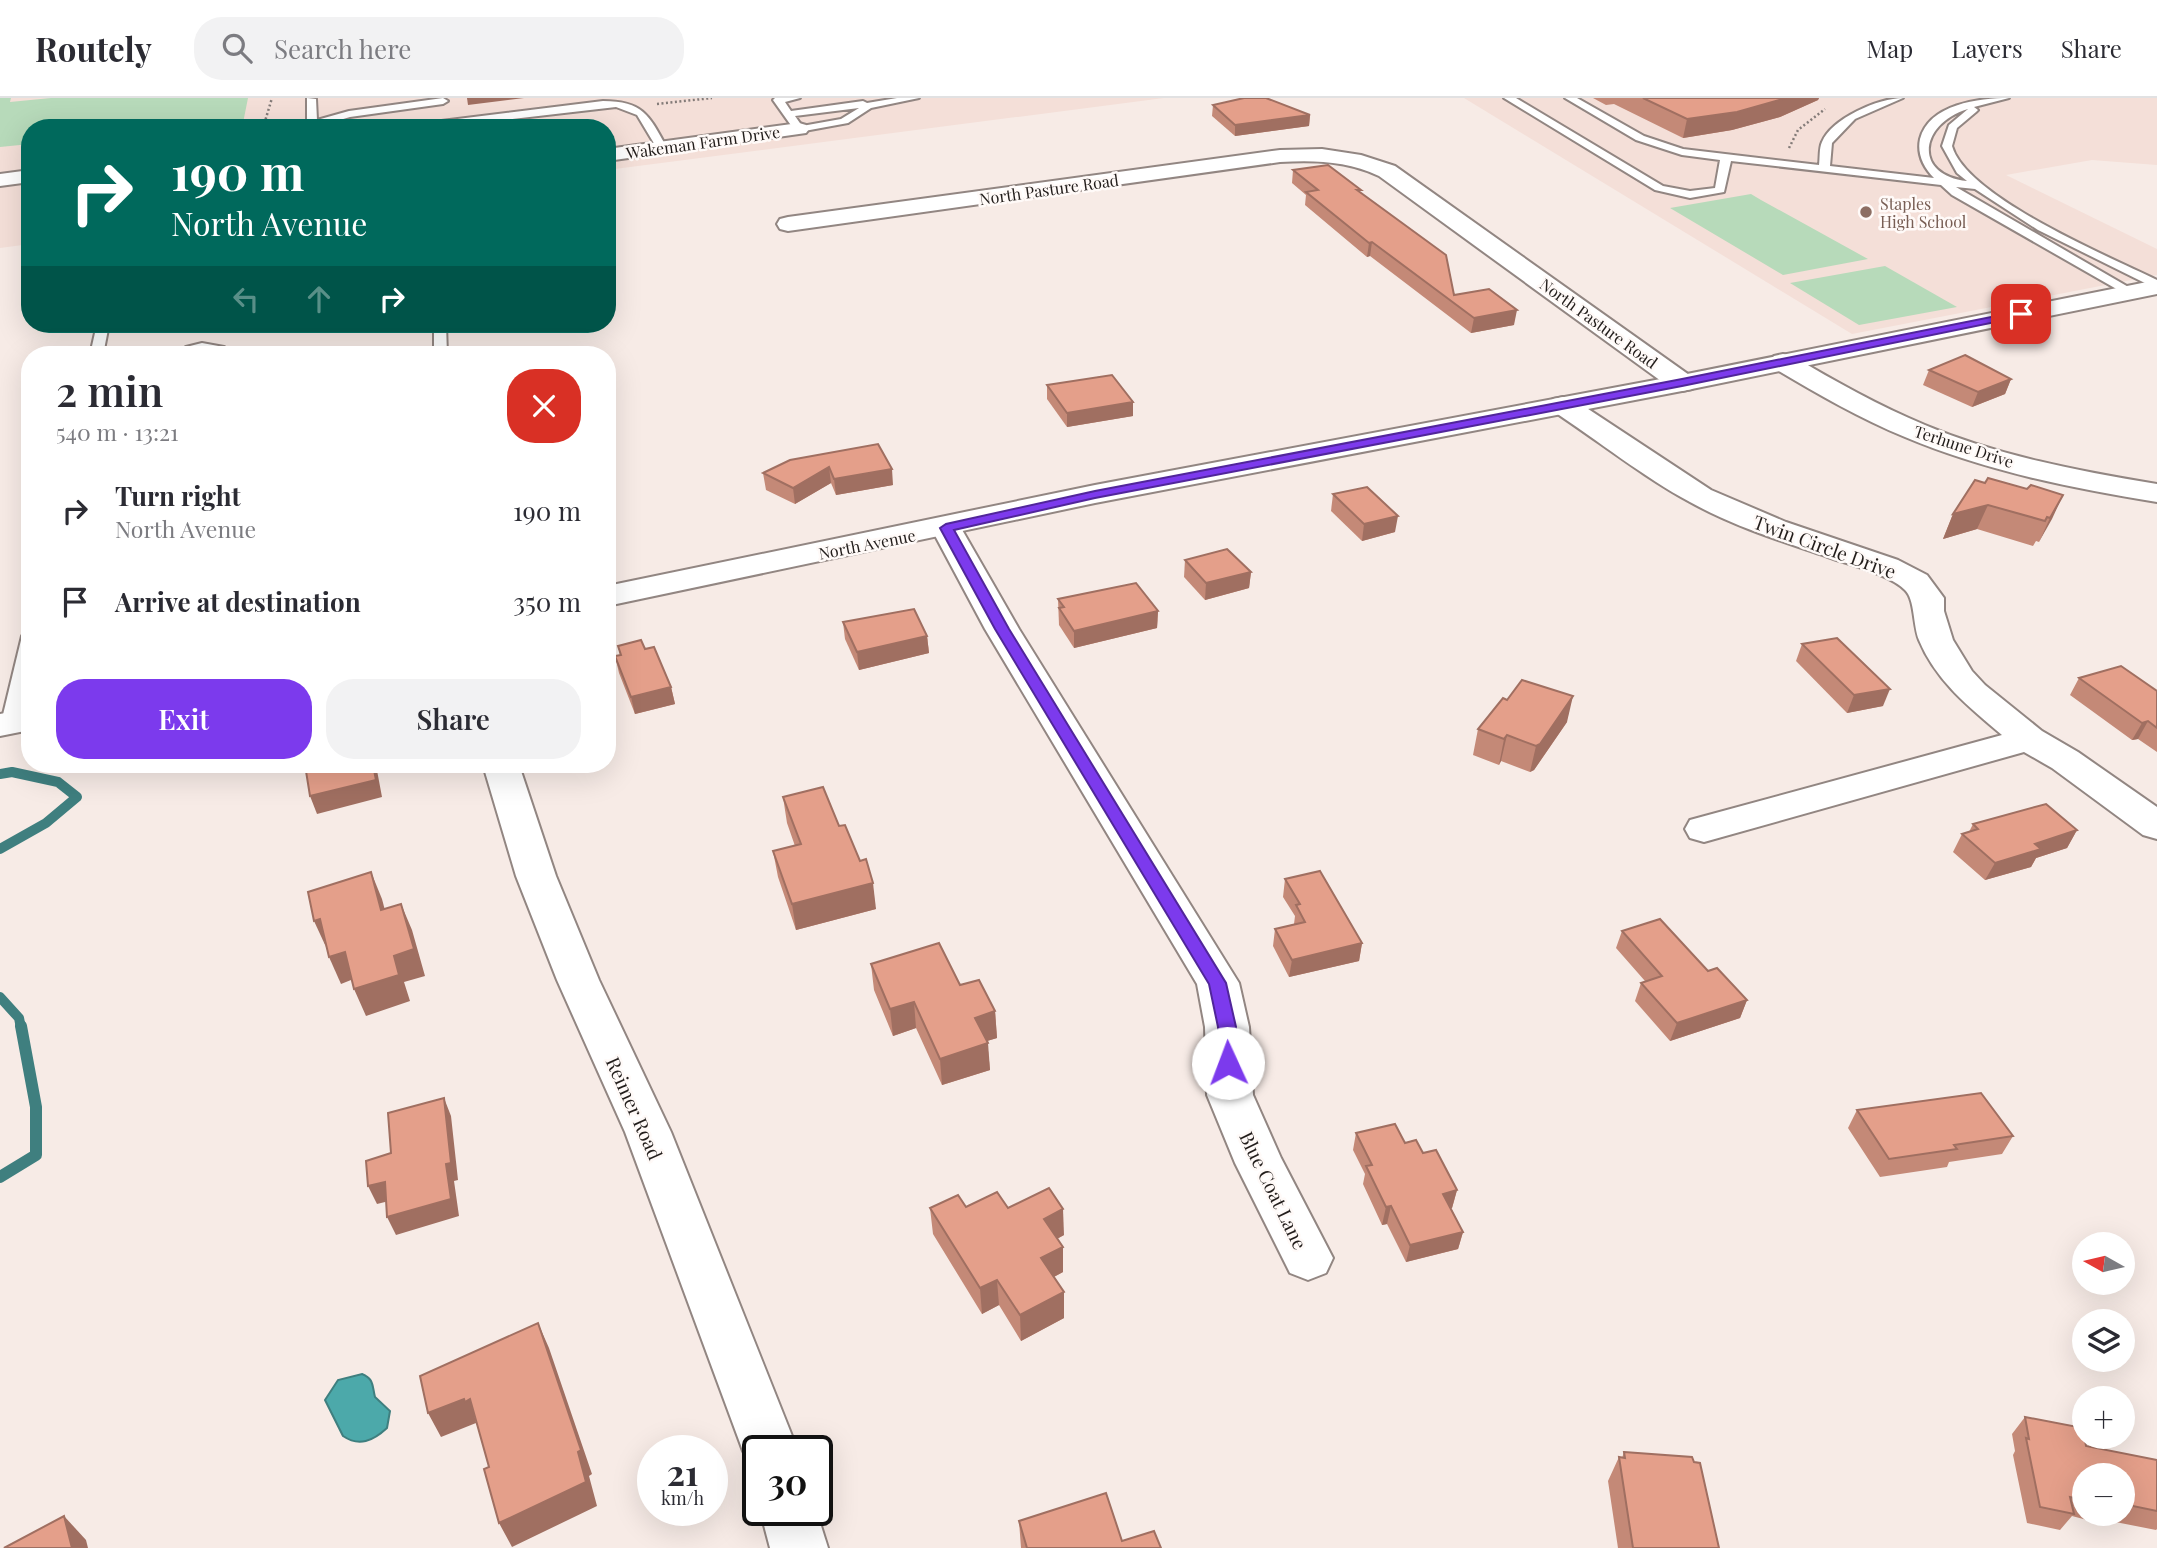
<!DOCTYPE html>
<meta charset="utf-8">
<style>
:root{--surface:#fff;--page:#f2f2f3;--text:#2b2b33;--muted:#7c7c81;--line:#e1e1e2;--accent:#7c3aed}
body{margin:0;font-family:"Playfair Display",serif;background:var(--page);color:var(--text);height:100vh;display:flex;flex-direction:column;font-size:26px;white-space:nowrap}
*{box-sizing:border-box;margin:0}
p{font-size:23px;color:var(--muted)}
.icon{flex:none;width:38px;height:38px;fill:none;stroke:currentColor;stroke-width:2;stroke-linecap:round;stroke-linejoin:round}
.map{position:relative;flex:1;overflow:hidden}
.panel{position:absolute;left:21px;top:248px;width:595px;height:427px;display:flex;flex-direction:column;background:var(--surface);border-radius:28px;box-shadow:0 7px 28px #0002}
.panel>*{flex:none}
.hud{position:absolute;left:21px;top:21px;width:595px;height:214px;border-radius:28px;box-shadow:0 7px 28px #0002;background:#00695c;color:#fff;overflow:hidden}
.needle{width:46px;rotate:278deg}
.buttons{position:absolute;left:2072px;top:1134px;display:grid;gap:14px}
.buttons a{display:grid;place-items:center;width:63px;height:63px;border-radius:50%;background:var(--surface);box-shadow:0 7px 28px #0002;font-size:35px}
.speed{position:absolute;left:637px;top:1337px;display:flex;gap:14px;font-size:35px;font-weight:700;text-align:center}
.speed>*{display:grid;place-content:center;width:91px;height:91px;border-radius:50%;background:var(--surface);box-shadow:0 7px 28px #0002;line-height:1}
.speed small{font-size:18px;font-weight:400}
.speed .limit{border:4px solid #111;border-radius:10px;background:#fff;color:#111}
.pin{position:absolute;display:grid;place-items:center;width:60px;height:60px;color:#fff;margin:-30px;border-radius:14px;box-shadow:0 4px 10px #0006}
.me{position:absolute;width:77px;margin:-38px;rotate:358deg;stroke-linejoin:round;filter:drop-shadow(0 0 5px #0008)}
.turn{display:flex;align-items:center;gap:24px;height:147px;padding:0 35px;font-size:32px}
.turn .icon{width:91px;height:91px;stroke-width:2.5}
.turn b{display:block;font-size:49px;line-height:60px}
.lanes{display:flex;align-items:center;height:66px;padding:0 35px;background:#0003;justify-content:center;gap:35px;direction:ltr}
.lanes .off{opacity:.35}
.round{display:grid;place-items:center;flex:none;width:74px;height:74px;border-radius:28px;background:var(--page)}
.summary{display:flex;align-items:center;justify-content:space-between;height:119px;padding:0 35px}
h1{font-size:42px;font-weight:600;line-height:52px}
.action{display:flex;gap:14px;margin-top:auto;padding:14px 35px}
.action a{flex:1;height:80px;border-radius:28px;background:var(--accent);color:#fff;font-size:28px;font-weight:600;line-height:80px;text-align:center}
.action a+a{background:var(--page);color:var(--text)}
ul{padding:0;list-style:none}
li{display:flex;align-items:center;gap:21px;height:91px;padding:0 35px}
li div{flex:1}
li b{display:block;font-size:26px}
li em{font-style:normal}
header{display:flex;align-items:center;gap:42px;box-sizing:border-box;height:98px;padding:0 35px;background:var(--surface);border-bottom:2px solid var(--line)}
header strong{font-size:33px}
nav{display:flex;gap:38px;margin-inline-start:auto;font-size:24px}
.search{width:490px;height:63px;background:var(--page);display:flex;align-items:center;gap:18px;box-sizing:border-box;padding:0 24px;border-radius:28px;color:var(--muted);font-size:26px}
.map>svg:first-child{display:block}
.built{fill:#f4dfd8}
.green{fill:#b7daba}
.water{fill:#4ca9aa;stroke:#3f7f7f;stroke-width:2}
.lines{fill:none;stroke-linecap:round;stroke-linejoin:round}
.stream-far1{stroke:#3f7f7f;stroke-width:10}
.stream{stroke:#3f7f7f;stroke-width:12}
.service-casing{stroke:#928682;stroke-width:4}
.minor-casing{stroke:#928682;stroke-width:4}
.tertiary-casing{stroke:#928682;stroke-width:4}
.path{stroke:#837b78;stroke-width:2.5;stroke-dasharray:2 2.5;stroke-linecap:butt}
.service{fill:#fff;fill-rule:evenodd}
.minor{fill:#fff;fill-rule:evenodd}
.tertiary{fill:#fff;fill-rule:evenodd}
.wall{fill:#c48977;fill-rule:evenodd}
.shaded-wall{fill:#a06f61}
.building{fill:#e49f8a;stroke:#a06f61;stroke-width:2}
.route{fill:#7c3aed;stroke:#51269a;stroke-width:2}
.education-dot{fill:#8d6e63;stroke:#fffaf8;stroke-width:2.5}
.labels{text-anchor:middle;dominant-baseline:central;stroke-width:5;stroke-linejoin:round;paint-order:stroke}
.far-street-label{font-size:16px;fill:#221d1b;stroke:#fffaf8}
.far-education-label{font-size:16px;fill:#785e54;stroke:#fffaf8;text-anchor:start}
.street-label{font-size:19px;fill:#221d1b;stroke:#fffaf8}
</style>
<header>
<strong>Routely</strong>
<div class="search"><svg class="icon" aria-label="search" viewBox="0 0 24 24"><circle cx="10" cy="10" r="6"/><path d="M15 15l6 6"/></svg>Search here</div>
<nav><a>Map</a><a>Layers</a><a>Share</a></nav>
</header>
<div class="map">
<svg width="2157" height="1450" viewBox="0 0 2157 1450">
<rect width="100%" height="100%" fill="#f7ebe6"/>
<g class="built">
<path d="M11,0H1164L607,72V30H30V146L0,150V19Z"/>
<path d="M1464,0H2157V67L2092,62L2006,77L2157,151V177L1852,236Z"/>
</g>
<g class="green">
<path d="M0,0H11L10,4L51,0H248L243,25L197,30H30V46L0,49Z"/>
<path d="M1751,96L1761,102L1868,161L1783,177L1670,110Z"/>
<path d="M1885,168L1957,209L1859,227L1790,185Z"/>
</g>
<path class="water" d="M362,1276C374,1281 372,1287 375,1299L390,1313L387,1330C373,1343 359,1349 343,1338L325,1302L338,1282Z"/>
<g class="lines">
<g class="stream-far1">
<path d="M0,676L12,674L58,684L77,699L46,725L0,751"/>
<path d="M0,899L19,920L21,930"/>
</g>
<path class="stream" d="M0,1079L36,1057V1009L21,928"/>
<g class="service-casing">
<g id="service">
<path d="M307,0L316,1L317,22L349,13L443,0L448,3L443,6L350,19L313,30H296L307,25Z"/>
<path d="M775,0H800L785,4L791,13L863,3L867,5L897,0H919L871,10L848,25L799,34L795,33L773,2ZM859,10L841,21L802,28L795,18Z"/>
<path d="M1504,0H1516L1663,88L1690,93L1715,90L1720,62L1682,57L1636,42L1565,0H1577L1644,38L1683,51L1819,67C1820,60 1819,50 1822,44C1832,20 1879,0 1903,0L1855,21L1832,45L1830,68L1934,80C1923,69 1917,55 1920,41C1929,6 1979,0 2009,0L1974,9L1978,12L1976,14L1957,30L1952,48C1966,99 2110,159 2157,182V191L2038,132L1975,91L1956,89L2137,194L2127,197L1952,97L1941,87L1731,63L1724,94L1690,100L1655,92ZM1968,11L1949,27L1942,48L1957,75L1967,83C1913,77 1919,26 1968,11Z"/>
<path d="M603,3C643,3 649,17 667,50L666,52H658L637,17L616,9L435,30H404L409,27Z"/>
<path d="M97,226H109L103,257H90Z"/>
<path d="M434,226H446L447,257H434Z"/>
<path d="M202,245L224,249L232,254L229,257L202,253L189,257H174L186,249Z"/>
<path d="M30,533V577L19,625L10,631L1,625L22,538Z"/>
</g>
</g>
<g class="minor-casing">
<g id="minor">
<path d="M799,25L806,27L809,31L806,35L607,63V51Z"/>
<path d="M1322,51L1361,57L1395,68L1692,279L1695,285L1692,291L1682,293L1672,291L1379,78C1347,63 1315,62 1280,64L788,133L780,131L777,126L780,121L788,119L1280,52Z"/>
<path d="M30,72V84L0,88V76Z"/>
<path d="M1783,256L1792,258C1835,283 1879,308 1925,327C1999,358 2078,373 2157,386V404C2071,390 1986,373 1905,339C1859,320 1816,295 1774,270L1770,264L1774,258Z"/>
<path d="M1563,299L1573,301L1711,392L1786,424L1898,462L1927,477L1944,500V513L1953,542L1972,573L1985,587L2042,633L2078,654L2157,709V741L2143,737L2052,670L2024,654L1704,744L1690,740L1685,731L1690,722L2002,637C1969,609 1936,583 1919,542C1913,528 1915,501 1905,492C1889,476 1850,467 1828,459C1781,443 1733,428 1690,404C1645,380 1597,342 1553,313L1549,307L1553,301Z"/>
<path d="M946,421L957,423L961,430L1019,531L1239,885L1249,929L1253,997L1281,1060L1333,1160L1326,1175L1308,1182L1290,1175L1235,1065L1207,997L1205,929L1197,886L985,531L931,430L935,423Z"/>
<path d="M483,667H519L556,778L599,882L671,1034L798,1353H758V1374L752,1372L743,1353L625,1034L557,882L516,778Z"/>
<path d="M760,1412H816L828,1450H770Z"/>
</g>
</g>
<g class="tertiary-casing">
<g id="tertiary">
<path d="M2157,182V196L1682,293L1095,405L607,508V488L1095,387L1682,277Z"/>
<path d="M30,610V632L0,638V616Z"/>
</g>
</g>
<g class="path">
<path d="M657,6L712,0"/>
<path d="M263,30L272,0"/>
<path d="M1789,50L1798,32L1825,11"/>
</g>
<use href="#service" class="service"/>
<use href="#minor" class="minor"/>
<use href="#tertiary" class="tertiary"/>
</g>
<g class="wall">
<path d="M1593,0H1819L1818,2L1780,19L1732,32L1683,40L1614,6L1606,7Z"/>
<path d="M1213,7L1310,17L1309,28L1235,38L1212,18Z"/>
<path d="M1293,72L1360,95L1454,197L1514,227L1471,235L1370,158L1367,159L1305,107L1306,97L1292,85Z"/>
<path d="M1929,272L2011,281L2005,296L1972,309L1923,287Z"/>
<path d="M1047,287L1133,304V318L1067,329L1047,301Z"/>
<path d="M790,362L893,387L836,397L831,385L795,406L766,392L763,375Z"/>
<path d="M1985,385L2063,397L2039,444L2036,443L2033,448L1977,431L1943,441L1953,416Z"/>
<path d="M1333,396L1395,434L1362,443L1331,413Z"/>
<path d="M1185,462L1251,474L1249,490L1205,502L1184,479Z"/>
<path d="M1058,501L1158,513L1157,530L1074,550L1059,527Z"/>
<path d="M843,524L927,538L929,555L859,572L845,541Z"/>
<path d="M1802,546L1883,608L1847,615L1796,563Z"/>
<path d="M618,548L645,551L671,589L675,606L635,616L619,575L615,558L620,557Z"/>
<path d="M2079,580L2157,593V654L2138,641L2132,642L2070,597Z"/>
<path d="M1567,624L1534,672L1530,674L1501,663L1499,667L1473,657L1478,631Z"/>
<path d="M783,699L839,728L876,811L796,832L778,779L773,753L795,748L787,725Z"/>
<path d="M1973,726L2077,732L2067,750L2036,760L2031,769L1985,782L1953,754L1962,736L1969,734Z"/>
<path d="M1285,781L1362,845L1359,863L1289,879L1273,848L1275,831L1294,826L1295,818L1283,799Z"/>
<path d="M1622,833L1708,873L1747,902L1740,920L1670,943L1635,903L1641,885L1645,883L1616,850Z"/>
<path d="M871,866L960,887L995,913L997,940L987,943L990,972L942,987L916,930L893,938L874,892Z"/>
<path d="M1857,1012L2013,1038L2002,1056L1949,1064L1947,1069L1880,1079L1848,1030Z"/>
<path d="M1356,1035L1405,1045L1423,1055L1457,1092L1452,1110H1451L1463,1134L1458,1151L1406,1164L1387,1126L1382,1127L1363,1086L1365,1076L1353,1052Z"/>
<path d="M966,1109L1008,1110L1064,1137L1057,1141L1063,1149V1174L1054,1179L1064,1194V1220L1021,1243L999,1207L982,1216L933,1136L930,1110Z"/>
<path d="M2025,1319L2086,1348L2157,1362V1431L2156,1432L2090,1419L2087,1422L2072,1418L2060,1432L2027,1425L2013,1357L2015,1353L2012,1336ZM2084,1377H2123V1416H2084Z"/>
<path d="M1624,1354L1719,1450H1618L1608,1383L1619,1359L1622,1360Z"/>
<path d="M1019,1423L1122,1443L1161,1450H1021Z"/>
</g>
<g class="shaded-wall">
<path d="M467,0H524L468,7Z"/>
<path d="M1786,0H1819L1818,2L1780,19L1732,32L1683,40L1687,21Z"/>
<path d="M1310,17L1309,28L1235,38V27Z"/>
<path d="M1372,144L1370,158L1367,159L1369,145Z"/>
<path d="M1517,212L1514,227L1471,235L1474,220Z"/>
<path d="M2011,281L2005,296L1972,309L1978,294Z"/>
<path d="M1133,304V318L1067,329V315Z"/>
<path d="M829,369L831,385L795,406L793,390Z"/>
<path d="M892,371L893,387L836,397L834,381Z"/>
<path d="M2063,397L2052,421L2039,444L2050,420Z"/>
<path d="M1988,407L1977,431L1943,441L1953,416Z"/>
<path d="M1398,418L1395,434L1362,443L1364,426Z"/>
<path d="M1251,474L1249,490L1205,502L1206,485Z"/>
<path d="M1158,513L1157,530L1074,550V533Z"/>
<path d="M927,538L929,555L859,572L857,554Z"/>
<path d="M671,589L675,606L635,616L631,599Z"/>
<path d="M1890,591L1883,608L1847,615L1854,597Z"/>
<path d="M1573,598L1567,624L1534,672L1530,674L1536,648Z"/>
<path d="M2148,623L2138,641L2132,642L2142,625Z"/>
<path d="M1507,637L1501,663L1499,667L1504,641Z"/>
<path d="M373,667H376L382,699L317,716L310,698Z"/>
<path d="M2077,732L2067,750L2036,760L2031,769L1985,782L1995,765L2035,746Z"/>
<path d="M371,774L382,801L392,839L381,812Z"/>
<path d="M873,785L876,811L796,832L792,806Z"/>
<path d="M401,806L412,832L425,878L404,884L410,903L366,918L354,891L394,858Z"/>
<path d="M320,821L326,849L314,823Z"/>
<path d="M1362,845L1359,863L1289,879L1292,862Z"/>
<path d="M345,854L356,880L341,886L329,859Z"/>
<path d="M1747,902L1740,920L1670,943L1677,925Z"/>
<path d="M914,904L916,930L893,938L890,911Z"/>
<path d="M995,913L997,940L977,946L975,920Z"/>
<path d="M988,945L990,972L942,987L940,961Z"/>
<path d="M444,1000L451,1018L458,1082L454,1083L459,1118L396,1137L387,1119L446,1066Z"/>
<path d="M385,1084L393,1102L377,1106L368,1088Z"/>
<path d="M1457,1092L1452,1110L1439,1114L1443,1096Z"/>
<path d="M1391,1108L1387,1126L1382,1127L1386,1109Z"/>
<path d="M1063,1111L1064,1137L1045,1147L1044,1121Z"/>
<path d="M1463,1134L1458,1151L1406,1164L1410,1147Z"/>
<path d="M1063,1149V1174L1042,1185L1041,1160Z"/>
<path d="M997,1182L999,1207L982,1216L980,1190Z"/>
<path d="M1064,1194V1220L1021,1243L1020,1217Z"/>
<path d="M538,1225L549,1250L592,1376L589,1378L597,1408L512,1449L499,1425Z"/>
<path d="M464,1301H470L477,1328L476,1325L441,1339L428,1315Z"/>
<path d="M64,1418L86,1442L88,1450H72Z"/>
</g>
<g class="building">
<path d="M1244,0H1266L1310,17L1235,27L1213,7Z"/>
<path d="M1643,0H1786L1737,14L1687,21Z"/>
<path d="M1328,67L1361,92H1357L1446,157L1454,197L1489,191L1517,212L1474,220L1372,144L1369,145L1306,94L1318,92L1293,72Z"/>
<path d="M1965,257L2011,281L1978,294L1929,272Z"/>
<path d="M1112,277L1133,304L1067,315L1047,287Z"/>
<path d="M878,346L892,371L834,381L829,369L793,390L763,375L790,362Z"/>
<path d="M1988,380L2027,391L2031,387L2063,397L2050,420L2047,419L2045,423L1988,407L1953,416L1975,382L1985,385Z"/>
<path d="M1367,389L1398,418L1364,426L1333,396Z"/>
<path d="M1227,451L1251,474L1206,485L1185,462Z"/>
<path d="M1136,485L1158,513L1074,533L1059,510L1064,509L1058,501Z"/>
<path d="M914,511L927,538L857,554L843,524Z"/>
<path d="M1837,540L1890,591L1854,597L1802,546Z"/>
<path d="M641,542L645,551L654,549L671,589L631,599L615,558L621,557L618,548Z"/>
<path d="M2121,568L2157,593V630L2148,623L2142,625L2079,580Z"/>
<path d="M1522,582L1573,598L1540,646L1536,648L1507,637L1504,641L1478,631L1503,600L1507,602Z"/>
<path d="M305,667H373L376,682L310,698Z"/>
<path d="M823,689L839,728L845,727L860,763L866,761L873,785L792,806L773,753L801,746L783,699Z"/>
<path d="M2046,706L2077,732L2035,746L2041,751L1995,765L1962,736L1978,731L1973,726Z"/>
<path d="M1320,773L1362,845L1292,862L1275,831L1305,824L1296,807L1300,806L1285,781Z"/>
<path d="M371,774L381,812L401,806L414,851L394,858L399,877L354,891L345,854L329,859L320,821L314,823L308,794Z"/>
<path d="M1660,821L1708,873L1717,870L1747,902L1677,925L1641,885L1662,878L1622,833Z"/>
<path d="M939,845L960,887L979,882L995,913L975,920L988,945L940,961L914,904L890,911L871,866Z"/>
<path d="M1981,995L2013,1038L1954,1047L1957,1051L1889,1061L1857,1012Z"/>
<path d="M444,1000L451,1065L446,1066L451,1101L387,1119L385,1084L368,1088L366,1063L391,1055L388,1015Z"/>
<path d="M1395,1026L1405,1045L1416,1042L1423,1055L1436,1052L1457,1092L1443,1096L1463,1134L1410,1147L1391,1108L1386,1109L1366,1068L1372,1067L1356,1035Z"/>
<path d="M1049,1090L1063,1111L1044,1121L1063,1149L1041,1160L1064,1194L1020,1217L997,1182L980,1190L930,1110L958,1097L966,1109L997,1094L1008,1110Z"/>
<path d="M538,1225L581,1352L578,1354L586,1384L499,1425L484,1371L489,1369L470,1301L465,1304L464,1301L428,1315L420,1278Z"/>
<path d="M2025,1319L2083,1330L2086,1348L2157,1362V1413L2123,1406V1377H2084V1402L2070,1399L2074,1416L2040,1409L2026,1340L2029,1341Z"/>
<path d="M1624,1354L1692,1359L1694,1364L1700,1365L1719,1450H1633L1619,1359L1625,1360Z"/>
<path d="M1106,1395L1122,1443L1154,1433L1161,1450H1027L1019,1423Z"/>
<path d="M64,1418L72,1450H4Z"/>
</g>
<path class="route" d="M2021,213L2025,214V218L1682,288L1095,400L954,432L1009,531L1226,885L1236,929L1237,965L1235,970L1228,972L1221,970L1219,965L1218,929L1209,886L995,531L940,430L946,426L1095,393L1682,281Z"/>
<circle class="education-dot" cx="1866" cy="114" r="7"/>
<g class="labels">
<g class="far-street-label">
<text transform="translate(703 44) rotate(-8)">Wakeman Farm Drive</text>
<text transform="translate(1049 91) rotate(-8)">North Pasture Road</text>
<text transform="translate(1599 225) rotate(36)">North Pasture Road</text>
<text transform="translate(1964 348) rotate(18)">Terhune Drive</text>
<text transform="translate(867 446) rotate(-11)">North Avenue</text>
</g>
<g class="far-education-label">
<text x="1880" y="105">Staples<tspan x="1880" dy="18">High School</tspan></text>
</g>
<g class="street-label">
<text transform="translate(1825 448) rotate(20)">Twin Circle Drive</text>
<text transform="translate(635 1010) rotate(66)">Reimer Road</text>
<text transform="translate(1274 1092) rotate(64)">Blue Coat Lane</text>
</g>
</g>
</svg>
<div class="buttons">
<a><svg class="needle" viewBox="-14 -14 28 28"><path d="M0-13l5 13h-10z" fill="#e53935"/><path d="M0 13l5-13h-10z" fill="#7c7c81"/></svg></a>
<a><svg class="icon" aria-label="layers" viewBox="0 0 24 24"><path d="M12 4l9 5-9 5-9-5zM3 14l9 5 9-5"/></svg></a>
<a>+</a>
<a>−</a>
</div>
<div class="speed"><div>21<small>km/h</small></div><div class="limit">30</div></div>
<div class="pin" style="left:2021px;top:216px;background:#d93025"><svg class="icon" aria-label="arrive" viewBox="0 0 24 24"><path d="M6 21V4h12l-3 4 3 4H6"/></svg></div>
<svg class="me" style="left:1228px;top:965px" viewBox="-20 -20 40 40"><circle r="19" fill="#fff"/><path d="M0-13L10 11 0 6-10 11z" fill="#7c3aed"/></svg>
<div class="hud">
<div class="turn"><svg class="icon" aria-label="right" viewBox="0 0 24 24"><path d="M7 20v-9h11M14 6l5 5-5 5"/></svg><div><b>190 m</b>North Avenue</div></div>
<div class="lanes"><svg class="icon off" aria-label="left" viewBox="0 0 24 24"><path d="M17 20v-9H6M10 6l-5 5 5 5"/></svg><svg class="icon off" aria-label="ahead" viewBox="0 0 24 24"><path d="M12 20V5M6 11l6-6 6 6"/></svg><svg class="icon" aria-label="right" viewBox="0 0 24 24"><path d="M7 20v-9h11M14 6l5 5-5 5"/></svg></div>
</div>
<section class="panel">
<div class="summary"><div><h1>2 min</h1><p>540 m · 13:21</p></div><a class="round" style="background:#d93025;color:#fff"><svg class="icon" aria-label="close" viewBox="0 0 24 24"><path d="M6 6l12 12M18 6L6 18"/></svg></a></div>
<ul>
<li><svg class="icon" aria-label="right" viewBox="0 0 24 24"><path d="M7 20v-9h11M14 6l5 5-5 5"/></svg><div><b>Turn right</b><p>North Avenue</p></div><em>190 m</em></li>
<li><svg class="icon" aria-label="arrive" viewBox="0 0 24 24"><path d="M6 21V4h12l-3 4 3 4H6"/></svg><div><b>Arrive at destination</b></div><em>350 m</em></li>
</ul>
<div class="action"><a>Exit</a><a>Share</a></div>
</section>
</div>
